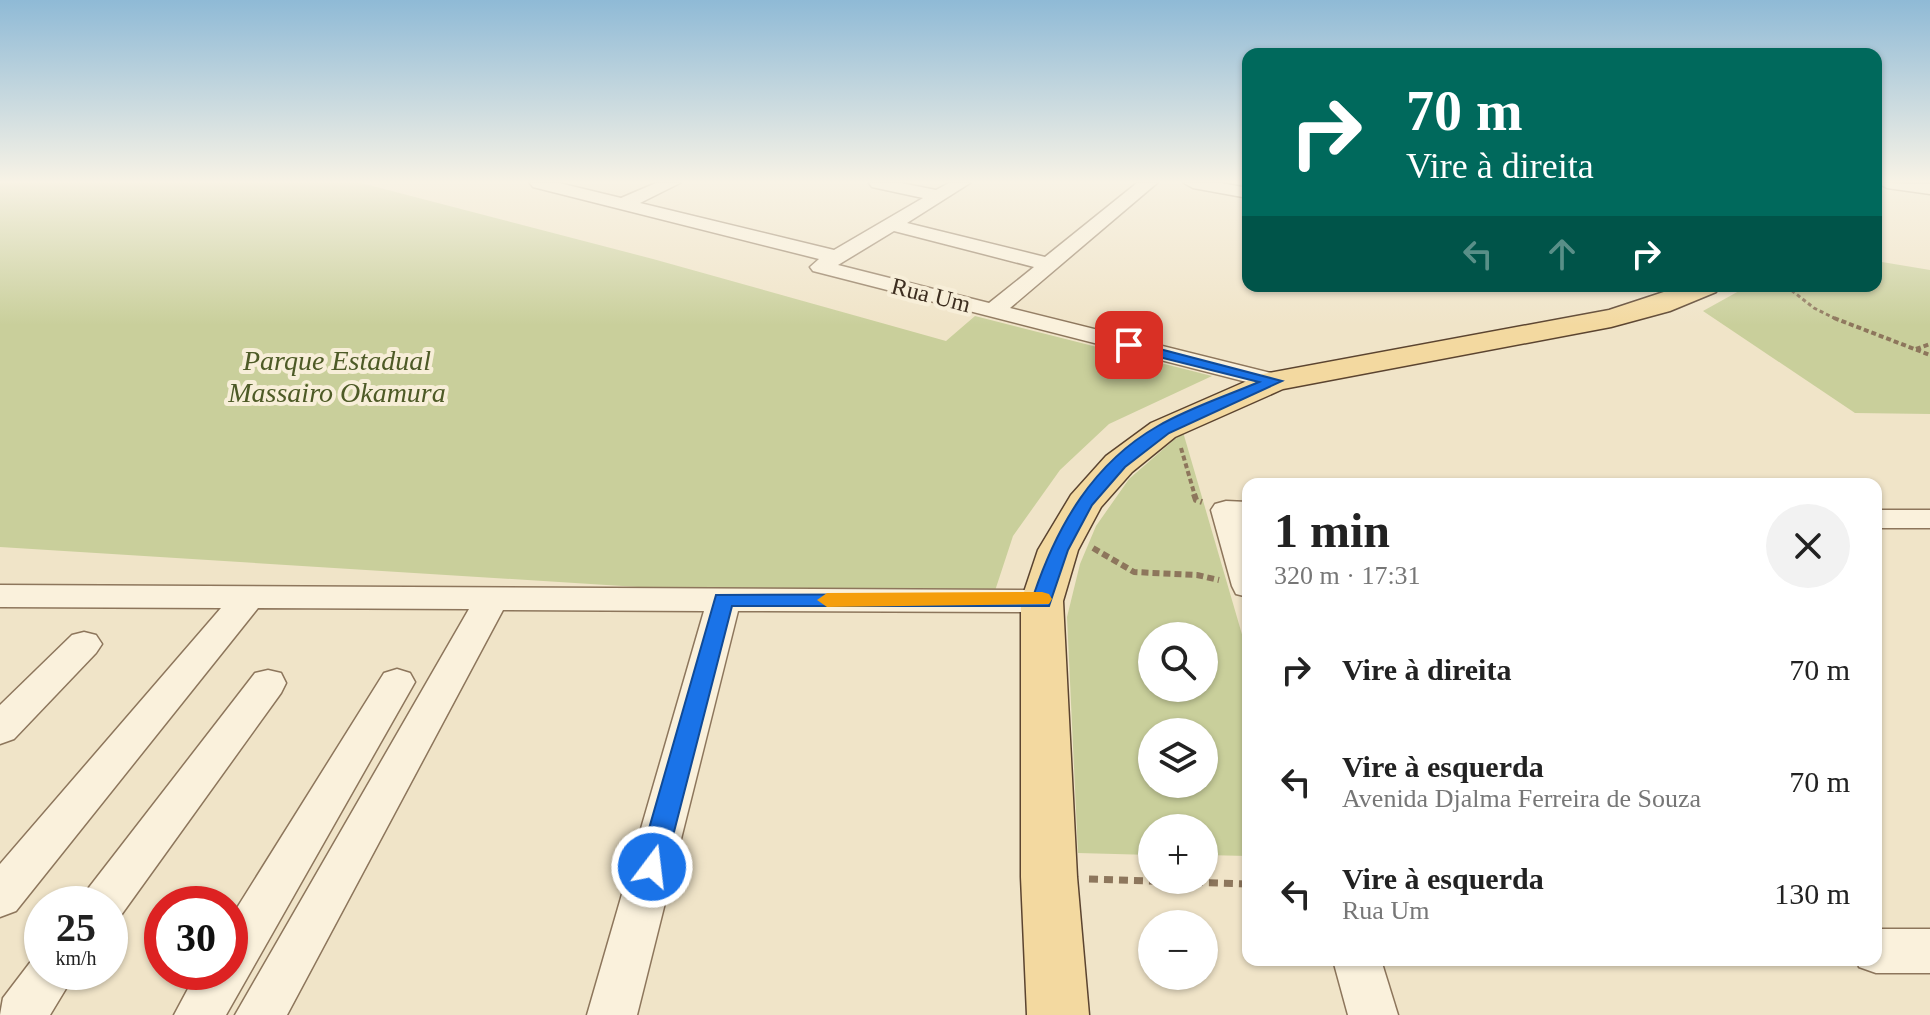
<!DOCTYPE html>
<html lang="pt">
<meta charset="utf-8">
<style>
:root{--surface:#fff;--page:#f2f2f2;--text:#222;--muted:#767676}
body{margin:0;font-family:"Times New Roman",serif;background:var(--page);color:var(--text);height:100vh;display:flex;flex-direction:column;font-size:30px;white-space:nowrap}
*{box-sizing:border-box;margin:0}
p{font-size:26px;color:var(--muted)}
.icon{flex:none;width:44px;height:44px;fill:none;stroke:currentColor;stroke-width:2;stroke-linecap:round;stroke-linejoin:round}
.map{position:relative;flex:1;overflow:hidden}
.drawer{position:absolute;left:1242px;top:478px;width:640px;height:488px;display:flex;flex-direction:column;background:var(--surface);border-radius:16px;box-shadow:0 2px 6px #0004}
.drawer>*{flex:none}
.top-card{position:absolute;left:1242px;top:48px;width:640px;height:244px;border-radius:16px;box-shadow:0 2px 6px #0004;background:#00695c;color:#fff;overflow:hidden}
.buttons{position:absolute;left:1138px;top:622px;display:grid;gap:16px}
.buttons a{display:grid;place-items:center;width:80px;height:80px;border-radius:50%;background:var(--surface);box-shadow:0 2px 6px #0004;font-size:40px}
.speed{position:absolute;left:24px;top:886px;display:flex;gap:16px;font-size:40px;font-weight:700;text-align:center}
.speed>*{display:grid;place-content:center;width:104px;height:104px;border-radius:50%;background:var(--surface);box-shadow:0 2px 6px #0004;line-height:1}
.speed small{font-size:20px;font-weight:400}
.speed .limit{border:12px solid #d22;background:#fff;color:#111}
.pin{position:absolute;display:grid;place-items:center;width:68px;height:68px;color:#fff;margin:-34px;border-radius:16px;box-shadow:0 4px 12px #0006}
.me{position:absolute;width:88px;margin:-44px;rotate:15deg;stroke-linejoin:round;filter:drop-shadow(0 0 6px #0008)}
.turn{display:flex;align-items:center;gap:28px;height:168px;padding:0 32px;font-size:36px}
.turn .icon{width:104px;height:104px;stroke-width:2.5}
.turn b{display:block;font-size:56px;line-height:68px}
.lanes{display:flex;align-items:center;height:76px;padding:0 32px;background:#0003;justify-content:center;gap:40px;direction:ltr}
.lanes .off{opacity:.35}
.round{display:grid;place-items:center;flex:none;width:84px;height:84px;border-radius:42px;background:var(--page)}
.summary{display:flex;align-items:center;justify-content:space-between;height:136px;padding:0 32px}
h1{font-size:48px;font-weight:700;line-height:60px}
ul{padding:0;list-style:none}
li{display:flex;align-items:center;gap:24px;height:112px;padding:0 32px}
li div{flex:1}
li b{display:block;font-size:30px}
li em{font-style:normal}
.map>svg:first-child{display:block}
.green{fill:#c9cf9b;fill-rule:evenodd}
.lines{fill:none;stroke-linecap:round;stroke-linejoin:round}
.minor-casing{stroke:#8d765c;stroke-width:3}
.major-casing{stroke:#5b4430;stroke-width:3}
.path-far3{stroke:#8d765c;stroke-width:3;stroke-dasharray:4 3;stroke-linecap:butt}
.path-far2{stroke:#8d765c;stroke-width:4;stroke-dasharray:5 3;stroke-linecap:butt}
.path-far1{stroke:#8d765c;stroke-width:6;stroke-dasharray:7 4;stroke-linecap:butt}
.path{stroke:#8d765c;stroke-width:7;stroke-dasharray:9 6;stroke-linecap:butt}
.minor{fill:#faf1dc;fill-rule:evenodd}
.major{fill:#f3d9a0;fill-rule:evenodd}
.route{fill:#1a73e8;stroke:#114b97;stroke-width:2}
.slow{fill:#f59e0b}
.labels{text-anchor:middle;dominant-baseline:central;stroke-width:8;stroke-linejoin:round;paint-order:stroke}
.far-street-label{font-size:24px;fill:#3d2e20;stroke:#f7eed8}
.park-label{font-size:28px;font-style:italic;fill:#4d5a26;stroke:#f7eed8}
</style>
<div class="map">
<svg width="1930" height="1015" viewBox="0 0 1930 1015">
<rect width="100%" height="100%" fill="#f0e4c8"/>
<g class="green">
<path d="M0,183H361L653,259L946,341L975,316L1212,376L1109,424L1060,470L1013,536L989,609L0,547Z"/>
<path d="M1876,261L1930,270V414L1855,413L1703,311L1748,286H1876Z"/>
<path d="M1183,432L1248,655V856L1204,855V828H1152V855L1078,853L1067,617L1080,564L1096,526L1129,479ZM1152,636H1204V688H1152ZM1152,732H1204V784H1152Z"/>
</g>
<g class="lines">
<g class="minor-casing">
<g id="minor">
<path d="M530,183H559L621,198L656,183H680L640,203L834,250L923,198L872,187L869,183H901L936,190L949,183H970L907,223L1045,257L1137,183H1157L1010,308L1283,376L1287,381L1274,389L813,271L810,267L819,259L533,187ZM894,231L1034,267L989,303L838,265Z"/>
<path d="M1184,183H1221L1248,188V198L1193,188Z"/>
<path d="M1878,183L1930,184V194L1887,188Z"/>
<path d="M1226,501L1248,502V520H1244L1248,533V597L1236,594L1232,586L1211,510L1215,504Z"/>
<rect x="1876" y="510" width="54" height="18"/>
<path d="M0,585L1042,590L1054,593L1059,601L1054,609L1042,612L738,611L637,1015H587L704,611L503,610L287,1015H235L469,609L258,608L16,911L0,917V864L221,608L0,607Z"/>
<path d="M84,632L96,635L102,644L96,653L14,739L0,744V705L72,635Z"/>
<path d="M397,669L410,673L415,682L226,1015H174L197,972H230V919L384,673Z"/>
<path d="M268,670L281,673L286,683L281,693L119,918L110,922V904H81L87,890L255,673Z"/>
<path d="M1876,929H1930V973H1876L1859,967L1857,960H1876Z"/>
<path d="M42,953V972H76L50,1015H0L3,998L35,956Z"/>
<path d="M1333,960H1381L1398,1015H1348Z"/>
</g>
</g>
<g class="major-casing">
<path id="major" d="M1682,286H1720L1716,292L1670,311L1611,327L1283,389L1175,437L1132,472L1101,507L1078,550L1063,601L1077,877L1089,1015H1027L1021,877V601L1038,550L1071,495L1106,456L1151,423L1263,374L1609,310Z"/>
</g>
<path class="path-far3" d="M1786,286L1814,308L1838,320"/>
<g class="path-far2">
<path d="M1834,318L1930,355"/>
<path d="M1916,349L1930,344"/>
<path d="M1181,448L1195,496"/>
</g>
<g class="path-far1">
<path d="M1194,494L1196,500L1202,502"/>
<path d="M1093,548L1134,572L1197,575L1219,580"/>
</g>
<path class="path" d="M1089,879L1248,884"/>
<use href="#minor" class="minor"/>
<use href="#major" class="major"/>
</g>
<linearGradient id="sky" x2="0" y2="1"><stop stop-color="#8fbad6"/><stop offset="0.56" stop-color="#f8f3e6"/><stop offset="1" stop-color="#f8f3e6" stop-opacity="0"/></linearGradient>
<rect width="1930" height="325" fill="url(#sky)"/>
<path class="route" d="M1129,341L1282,381L1169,433L1125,467L1092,505L1068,550L1049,606H732L665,867L661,875L652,878L642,875L638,867L716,595L1034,594C1057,526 1093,463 1158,426C1189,408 1226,396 1259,382L1123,348V342Z"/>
<path class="slow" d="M1042,592L1049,594L1052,599L1049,604L827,607L817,600L827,593Z"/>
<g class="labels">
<g class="far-street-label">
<text transform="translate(931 295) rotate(14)">Rua Um</text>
</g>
<g class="park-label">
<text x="337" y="360">Parque Estadual<tspan x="337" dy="32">Massairo Okamura</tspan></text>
</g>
</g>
</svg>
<div class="buttons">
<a><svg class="icon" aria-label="search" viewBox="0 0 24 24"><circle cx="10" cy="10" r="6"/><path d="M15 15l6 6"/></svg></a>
<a><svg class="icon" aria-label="layers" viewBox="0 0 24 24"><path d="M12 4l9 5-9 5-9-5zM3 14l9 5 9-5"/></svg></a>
<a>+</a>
<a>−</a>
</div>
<div class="speed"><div>25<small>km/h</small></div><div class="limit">30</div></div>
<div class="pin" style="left:1129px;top:345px;background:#d93025"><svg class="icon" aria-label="arrive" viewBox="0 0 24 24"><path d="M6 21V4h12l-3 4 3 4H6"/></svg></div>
<svg class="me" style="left:652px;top:867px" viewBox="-20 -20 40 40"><circle r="17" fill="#1a73e8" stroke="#fff" stroke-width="3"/><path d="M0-11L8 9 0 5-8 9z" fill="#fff"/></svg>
<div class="top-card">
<div class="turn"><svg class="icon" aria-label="right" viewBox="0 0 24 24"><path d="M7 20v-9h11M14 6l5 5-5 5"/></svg><div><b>70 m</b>Vire à direita</div></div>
<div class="lanes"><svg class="icon off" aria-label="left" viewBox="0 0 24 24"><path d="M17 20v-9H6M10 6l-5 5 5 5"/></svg><svg class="icon off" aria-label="ahead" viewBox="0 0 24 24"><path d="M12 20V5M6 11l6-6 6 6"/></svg><svg class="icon" aria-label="right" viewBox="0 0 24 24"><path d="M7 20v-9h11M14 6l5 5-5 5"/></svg></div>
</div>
<section class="drawer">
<div class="summary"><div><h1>1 min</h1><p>320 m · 17:31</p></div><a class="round"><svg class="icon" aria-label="close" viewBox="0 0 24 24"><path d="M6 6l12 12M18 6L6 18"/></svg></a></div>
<ul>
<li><svg class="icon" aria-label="right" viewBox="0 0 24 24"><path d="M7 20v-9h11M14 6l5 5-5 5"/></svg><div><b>Vire à direita</b></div><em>70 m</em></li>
<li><svg class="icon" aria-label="left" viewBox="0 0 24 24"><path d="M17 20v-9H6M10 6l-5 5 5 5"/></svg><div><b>Vire à esquerda</b><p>Avenida Djalma Ferreira de Souza</p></div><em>70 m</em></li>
<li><svg class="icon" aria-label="left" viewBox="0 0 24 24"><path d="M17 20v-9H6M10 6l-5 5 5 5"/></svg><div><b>Vire à esquerda</b><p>Rua Um</p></div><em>130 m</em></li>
</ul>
</section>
</div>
